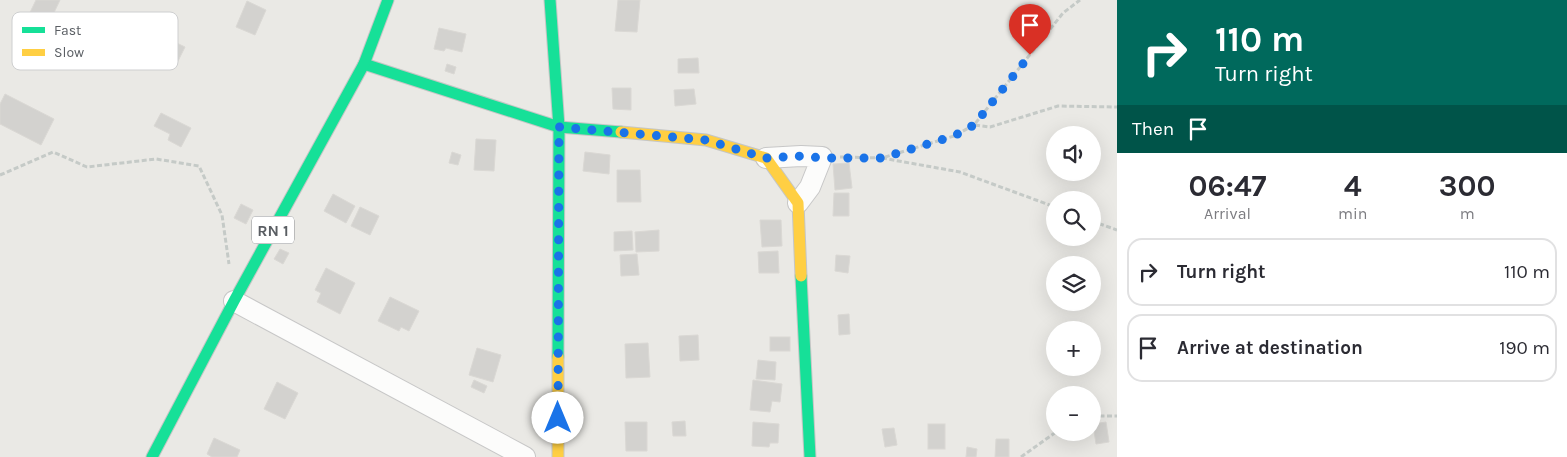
<!DOCTYPE html>
<meta charset="utf-8">
<style>
:root{--surface:#fff;--page:#f7f7f7;--text:#2b2b33;--muted:#7c7c81;--line:#e1e1e2}
body{margin:0;font-family:Karla,sans-serif;background:var(--page);color:var(--text);height:100vh;display:flex;flex-direction:column;font-size:19px;white-space:nowrap}
*{box-sizing:border-box;margin:0}
p{font-size:16px;color:var(--muted)}
.icon{flex:none;width:28px;height:28px;fill:none;stroke:currentColor;stroke-width:2;stroke-linecap:round;stroke-linejoin:round}
.map{position:relative;flex:1;overflow:hidden}
.drawer{display:flex;flex-direction:column;background:var(--surface);width:450px}
.drawer>*{flex:none}
.banner{background:#00695c;color:#fff;overflow:hidden}
.controls{position:absolute;left:1046px;top:126px;display:grid;gap:10px}
.controls a{display:grid;place-items:center;width:55px;height:55px;border-radius:50%;background:var(--surface);box-shadow:0 5px 20px #0002;font-size:25px}
.pin{position:absolute;display:grid;place-items:center;width:42px;height:42px;color:#fff;margin:-51px -21px;border-radius:50% 50% 50% 0;rotate:-45deg;box-shadow:0 0 5px #0007}
.pin .icon{rotate:45deg}
.me{position:absolute;width:55px;margin:-28px;rotate:0deg;stroke-linejoin:round;filter:drop-shadow(0 0 4px #0008)}
.turn{display:flex;align-items:center;gap:18px;height:105px;padding:0 15px;font-size:22px}
.turn .icon{width:65px;height:65px;stroke-width:2.5}
.turn b{display:block;font-size:35px;line-height:42px}
.then{display:flex;align-items:center;height:48px;padding:0 15px;background:#0003;gap:10px;font-size:19px}
.eta{display:flex;justify-content:space-evenly;align-items:center;height:85px;text-align:center}
.eta b{font-size:30px;font-weight:700;line-height:35px}
ul{padding:0;list-style:none}
li{display:flex;align-items:center;gap:15px;height:68px;margin:0 10px 8px;padding:0 5px;border:2px solid var(--line);border-radius:15px}
li div{flex:1}
li b{display:block;font-size:19px}
li em{font-style:normal}
main{display:flex;flex:1;min-height:0}
.map>svg:first-child{display:block}
.building{fill:#d3d2cf;stroke:#dad8d4}
.lines{fill:none;stroke-linecap:round;stroke-linejoin:round}
.street-casing{stroke:#c7c7c7;stroke-width:22}
.fast-casing{stroke:#c5c6c5;stroke-width:13}
.slow-casing{stroke:#c5c6c5;stroke-width:13}
.path{stroke:#c5cac7;stroke-width:3;stroke-dasharray:5 2.5;stroke-linecap:butt}
.street{stroke:#fcfcfb;stroke-width:20}
.fast{stroke:#16e098;stroke-width:11}
.slow{stroke:#ffcf43;stroke-width:11}
.route{stroke:#1a73e8;stroke-width:9;stroke-dasharray:0 16.2}
.labels{text-anchor:middle;dominant-baseline:central;stroke-width:4;stroke-linejoin:round;paint-order:stroke}
.shield{fill:#fff;stroke:#8c8e92;stroke-width:1}
.shield-label{font-size:16px;font-weight:bold;fill:#5a5e63}
.key{fill:#fff;stroke:#cecfd0;stroke-width:1}
.key-label{font-size:14px;fill:#5a5e63}
</style>
<main>
<div class="map">
<svg width="1117" height="457" viewBox="0 0 1117 457">
<rect width="100%" height="100%" fill="#eae9e5"/>
<g class="building">
<path d="M36,0H60L42,38L22,29Z"/>
<path d="M618,0H640L637,32L615,31Z"/>
<path d="M247,1L266,10L255,35L236,27Z"/>
<path d="M439,28L466,34L462,52L446,48L444,51L434,49Z"/>
<path d="M162,36L185,47L174,69L152,58Z"/>
<path d="M698,58L699,73H678V59Z"/>
<path d="M447,64L456,67L454,74L445,71Z"/>
<path d="M612,88H631V110L613,109Z"/>
<path d="M694,89L696,104L675,106L674,90Z"/>
<path d="M5,94L54,119L41,145L0,124V104Z"/>
<path d="M161,113L191,128L181,147L168,140L170,134L154,126Z"/>
<path d="M476,139L496,140L494,171L474,170Z"/>
<path d="M452,152L461,155L458,165L449,163Z"/>
<path d="M585,152L610,155L609,174L583,171Z"/>
<path d="M849,163L852,188L835,190L833,164Z"/>
<path d="M617,170H640L641,202H617Z"/>
<path d="M834,193H849V216H833Z"/>
<path d="M333,194L355,206L346,223L324,211Z"/>
<path d="M241,204L253,210L246,224L234,218Z"/>
<path d="M360,207L379,216L370,235L351,226Z"/>
<path d="M760,220H781L782,246L762,247Z"/>
<path d="M659,230V251L636,252L635,232Z"/>
<path d="M632,231L633,250L614,251V232Z"/>
<path d="M280,249L289,253L283,264L274,259Z"/>
<path d="M778,251L779,273H759L758,252Z"/>
<path d="M637,254L639,275L621,276L620,255Z"/>
<path d="M836,255L850,256L848,273L835,271Z"/>
<path d="M326,268L355,283L340,314L317,302L321,293L315,290Z"/>
<path d="M390,297L419,311L409,331L401,327L399,331L378,321Z"/>
<path d="M849,314L850,334L839,335L838,315Z"/>
<path d="M698,335L699,360L680,361L679,336Z"/>
<rect x="770" y="337" width="20" height="14"/>
<path d="M648,343L650,377L626,378L625,344Z"/>
<path d="M477,348L501,355L493,382L469,375Z"/>
<path d="M758,360L776,362L775,380L756,379Z"/>
<path d="M474,380L487,386L484,393L471,387Z"/>
<path d="M753,380L782,384L780,402L772,401L770,412L750,410Z"/>
<path d="M277,382L298,393L285,419L264,409Z"/>
<path d="M685,421L686,436H673L672,422Z"/>
<path d="M625,422H647V451H626Z"/>
<path d="M753,422L779,424L778,443H770L769,447L752,446Z"/>
<path d="M1106,422L1109,442L1096,444L1093,424Z"/>
<rect x="928" y="424" width="17" height="25"/>
<path d="M894,428L897,445L885,447L882,429Z"/>
<path d="M214,438L240,450L237,457H212L207,454Z"/>
<path d="M996,439H1009V457H995Z"/>
<path d="M967,447L977,449L976,457H966Z"/>
</g>
<g class="lines">
<g class="street-casing">
<g id="street">
<path d="M766,158L801,156L822,157L810,187L798,203"/>
<path d="M234,301L525,457"/>
</g>
</g>
<g class="fast-casing">
<g id="fast">
<path d="M550,0L559,127L558,357"/>
<path d="M364,64L559,127L621,132"/>
<path d="M801,276L810,457"/>
<path d="M152,457L234,301L364,64L388,0"/>
</g>
</g>
<g class="slow-casing">
<g id="slow">
<path d="M621,132L706,140L766,158L798,203L801,276"/>
<path d="M558,457V357"/>
</g>
</g>
<g class="path">
<path d="M975,125L990,127L1058,106L1117,107"/>
<path d="M840,157L882,158L954,136L974,125L1063,13L1080,0"/>
<path d="M882,158L960,172L1055,207"/>
<path d="M0,175L53,152L87,167L156,159L199,166L222,215L229,264"/>
<path d="M1092,221L1117,230"/>
<path d="M1092,416H1117"/>
<path d="M1021,457L1056,432"/>
</g>
<use href="#street" class="street"/>
<use href="#fast" class="fast"/>
<use href="#slow" class="slow"/>
</g>
<g class="lines">
<path class="route" d="M558,418L559,127L706,140L766,158L802,156L822,158H882L954,136L974,125L1030,55"/>
</g>
<g class="labels">
<rect class="shield" x="252" y="216.5" width="42" height="27" rx="4"/>
<g class="shield-label">
<text x="273" y="230">RN 1</text>
</g>
</g>
<rect x="12" y="12" width="166" height="58" rx="8" class="key"/>
<rect x="22" y="27" width="23" height="6" fill="#16e098"/>
<rect x="22" y="49" width="23" height="7" fill="#ffcf43"/>
<g class="key-label">
<text x="54" y="35">Fast</text>
<text x="54" y="57">Slow</text>
</g>
</svg>
<div class="controls">
<a><svg class="icon" aria-label="sound" viewBox="0 0 24 24"><path d="M4 9h4l5-4v14l-5-4H4zM17 9q2 3 0 6"/></svg></a>
<a><svg class="icon" aria-label="search" viewBox="0 0 24 24"><circle cx="10" cy="10" r="6"/><path d="M15 15l6 6"/></svg></a>
<a><svg class="icon" aria-label="layers" viewBox="0 0 24 24"><path d="M12 4l9 5-9 5-9-5zM3 14l9 5 9-5"/></svg></a>
<a>+</a>
<a>−</a>
</div>
<div class="pin" style="left:1030px;top:55px;background:#d93025"><svg class="icon" aria-label="arrive" viewBox="0 0 24 24"><path d="M6 21V4h12l-3 4 3 4H6"/></svg></div>
<svg class="me" style="left:558px;top:418px" viewBox="-20 -20 40 40"><circle r="19" fill="#fff"/><path d="M0-13L10 11 0 6-10 11z" fill="#1a73e8"/></svg>
</div>
<section class="drawer">
<div class="banner">
<div class="turn"><svg class="icon" aria-label="right" viewBox="0 0 24 24"><path d="M7 20v-9h11M14 6l5 5-5 5"/></svg><div><b>110 m</b>Turn right</div></div>
<div class="then">Then<svg class="icon" aria-label="arrive" viewBox="0 0 24 24"><path d="M6 21V4h12l-3 4 3 4H6"/></svg></div>
</div>
<div class="eta">
<div><b>06:47</b><p>Arrival</p></div>
<div><b>4</b><p>min</p></div>
<div><b>300</b><p>m</p></div>
</div>
<ul>
<li><svg class="icon" aria-label="right" viewBox="0 0 24 24"><path d="M7 20v-9h11M14 6l5 5-5 5"/></svg><div><b>Turn right</b></div><em>110 m</em></li>
<li><svg class="icon" aria-label="arrive" viewBox="0 0 24 24"><path d="M6 21V4h12l-3 4 3 4H6"/></svg><div><b>Arrive at destination</b></div><em>190 m</em></li>
</ul>
</section>
</main>
